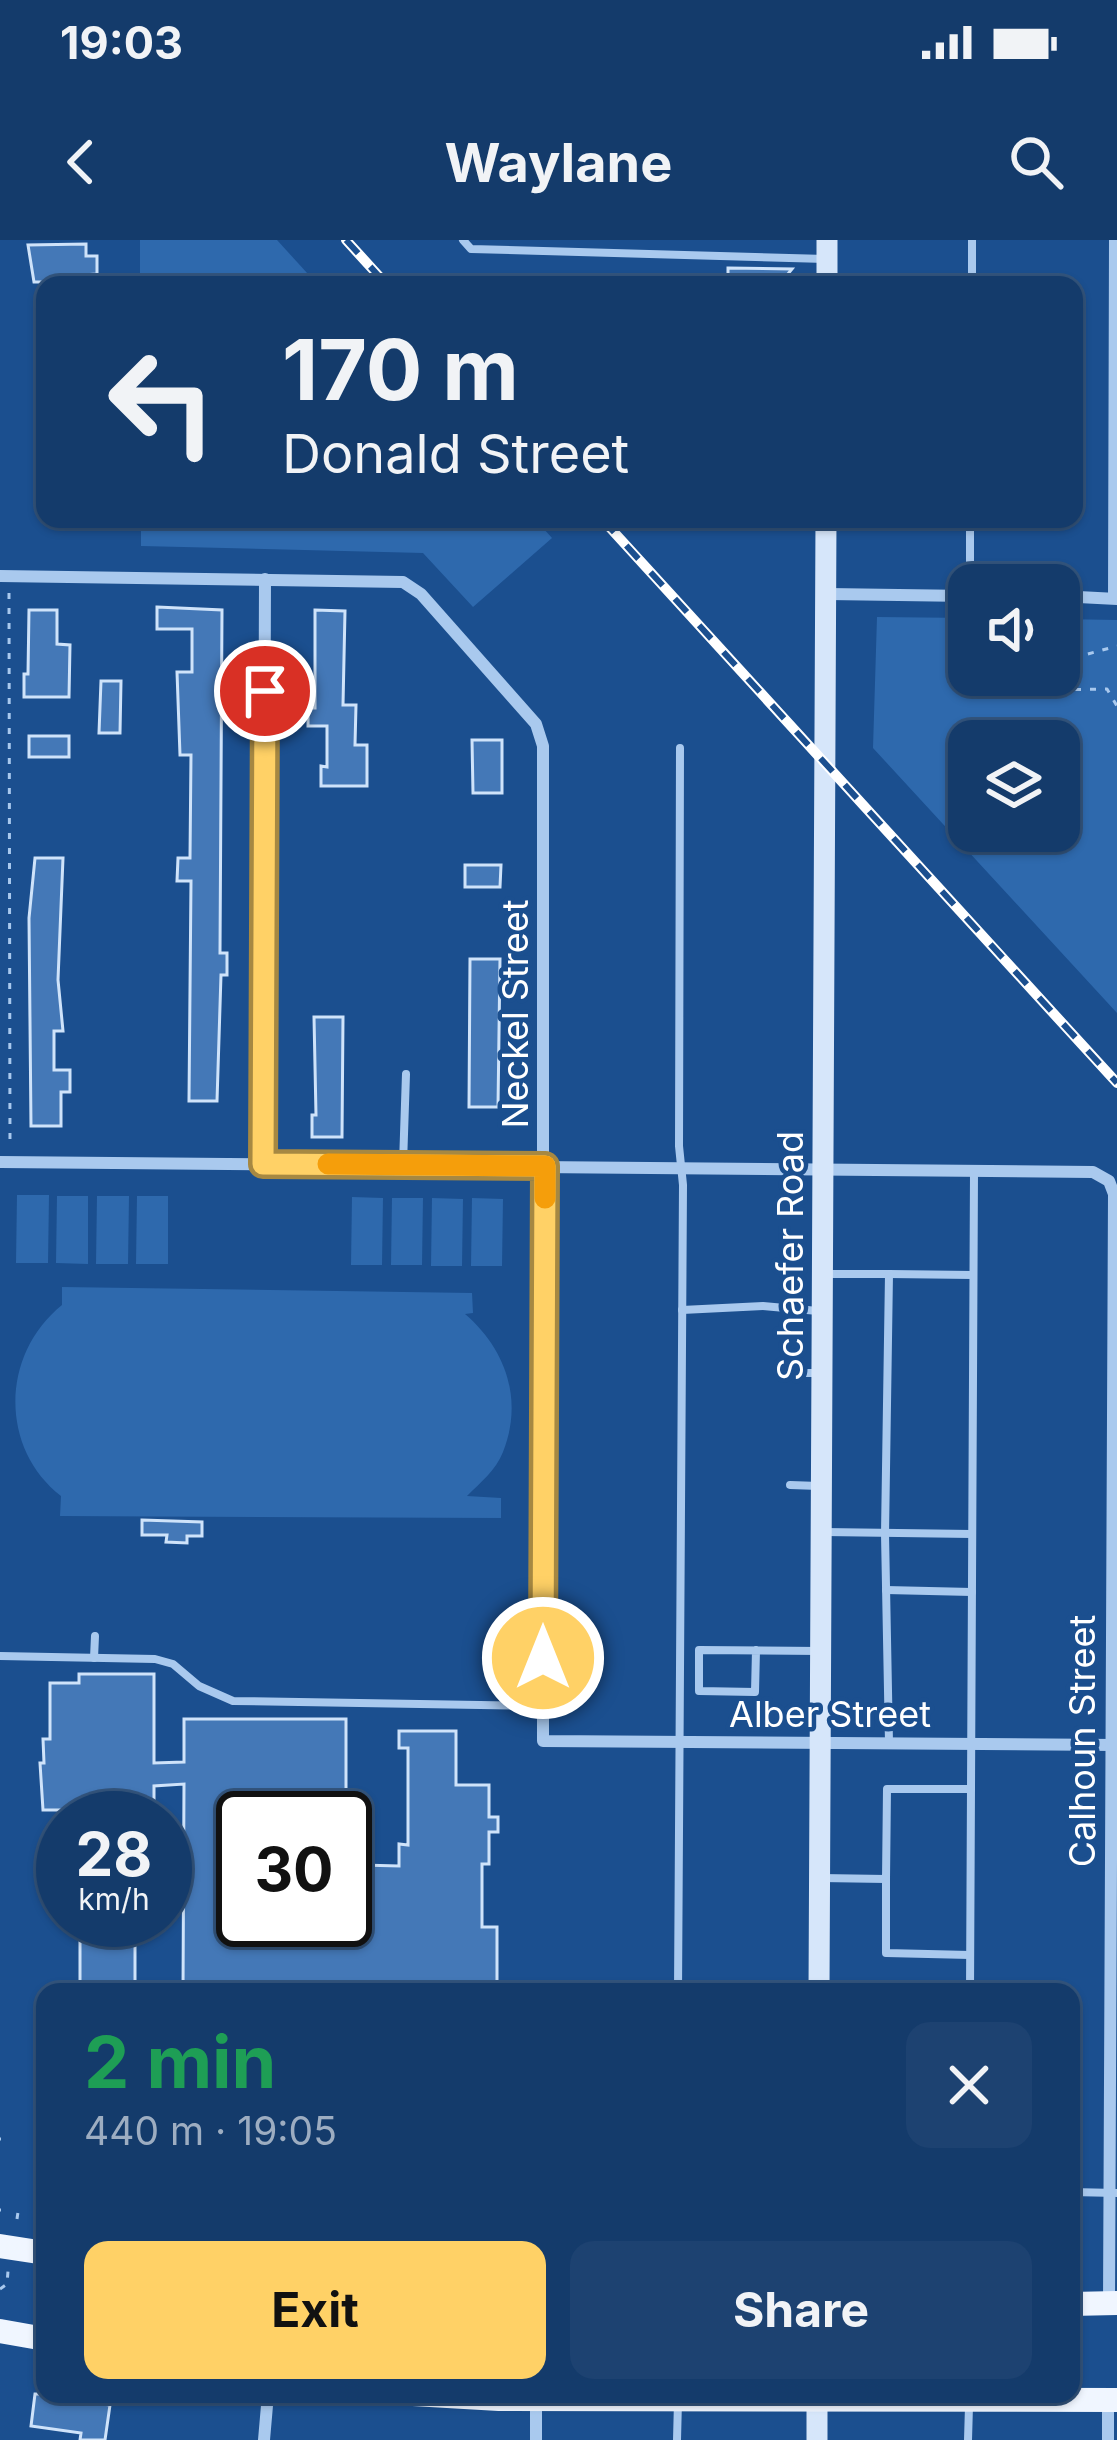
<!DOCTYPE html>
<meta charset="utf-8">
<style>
:root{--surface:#143b6b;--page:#1d4271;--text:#f1f3f6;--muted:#9dadc1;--line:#33557e;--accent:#ffd166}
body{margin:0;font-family:Inter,sans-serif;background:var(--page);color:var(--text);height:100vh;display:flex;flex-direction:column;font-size:45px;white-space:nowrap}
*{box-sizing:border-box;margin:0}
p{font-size:39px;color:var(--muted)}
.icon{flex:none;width:66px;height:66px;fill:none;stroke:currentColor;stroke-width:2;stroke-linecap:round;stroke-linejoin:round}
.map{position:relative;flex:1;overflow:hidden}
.side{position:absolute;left:36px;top:1743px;width:1044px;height:420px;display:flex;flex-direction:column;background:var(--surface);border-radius:24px;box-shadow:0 3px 9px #0004,0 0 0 3px var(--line)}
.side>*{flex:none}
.guide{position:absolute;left:36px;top:36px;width:1047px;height:252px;border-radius:24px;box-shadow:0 3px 9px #0004,0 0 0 3px var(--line);background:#143b6b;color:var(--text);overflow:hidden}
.buttons{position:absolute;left:948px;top:324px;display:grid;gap:24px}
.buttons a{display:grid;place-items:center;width:132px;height:132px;border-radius:24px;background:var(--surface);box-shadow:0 3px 9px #0004,0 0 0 3px var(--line);font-size:60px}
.speed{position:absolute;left:36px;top:1551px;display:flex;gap:24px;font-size:60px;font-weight:700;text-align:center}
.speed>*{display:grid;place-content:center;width:156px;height:156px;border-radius:50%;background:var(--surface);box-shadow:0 3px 9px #0004,0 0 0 3px var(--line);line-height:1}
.speed small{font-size:30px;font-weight:400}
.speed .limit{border:6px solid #111;border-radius:18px;background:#fff;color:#111}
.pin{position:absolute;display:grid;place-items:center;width:102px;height:102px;color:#fff;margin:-51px;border:6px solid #fff;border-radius:50%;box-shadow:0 3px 12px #0007}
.me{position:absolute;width:132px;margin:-66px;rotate:0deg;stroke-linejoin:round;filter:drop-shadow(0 0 9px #0008)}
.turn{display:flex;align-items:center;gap:42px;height:252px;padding:0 48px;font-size:54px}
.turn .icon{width:156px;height:156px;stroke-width:2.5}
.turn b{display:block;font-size:84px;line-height:102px}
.round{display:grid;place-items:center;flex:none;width:126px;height:126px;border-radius:24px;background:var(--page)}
.summary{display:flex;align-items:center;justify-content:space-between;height:204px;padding:0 48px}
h1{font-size:72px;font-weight:700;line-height:90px;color:#1e9e55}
.cta{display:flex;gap:24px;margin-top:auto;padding:24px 48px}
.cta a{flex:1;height:138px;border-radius:24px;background:var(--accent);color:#111;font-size:48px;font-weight:700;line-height:138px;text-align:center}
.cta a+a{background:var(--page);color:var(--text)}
.status{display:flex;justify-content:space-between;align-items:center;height:84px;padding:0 60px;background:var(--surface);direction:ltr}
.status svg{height:33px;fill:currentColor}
header{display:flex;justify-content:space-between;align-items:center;height:156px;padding:0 48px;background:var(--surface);font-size:54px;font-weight:700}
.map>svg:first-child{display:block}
.green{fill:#2e69ad;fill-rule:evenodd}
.building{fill:#4478b7;stroke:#cfe3fa;stroke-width:3}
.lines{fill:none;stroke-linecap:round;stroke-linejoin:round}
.path{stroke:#a9c9ee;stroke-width:3;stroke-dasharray:6 9;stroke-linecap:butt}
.lane{stroke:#a9c9ee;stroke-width:8}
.street{stroke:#a9c9ee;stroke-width:12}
.secondary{stroke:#d6e6fa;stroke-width:21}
.primary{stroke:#f0f6ff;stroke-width:24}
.rail-casing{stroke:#fff;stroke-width:10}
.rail{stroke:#1b4f8f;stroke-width:6;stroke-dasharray:18;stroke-linecap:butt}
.route-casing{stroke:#a68842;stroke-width:30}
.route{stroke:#ffd166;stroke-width:21}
.slow{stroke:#f59e0b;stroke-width:21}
.labels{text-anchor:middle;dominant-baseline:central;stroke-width:9;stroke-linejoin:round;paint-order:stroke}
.street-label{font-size:36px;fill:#fff;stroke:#1b4f8f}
</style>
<div class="status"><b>19:03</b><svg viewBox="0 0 49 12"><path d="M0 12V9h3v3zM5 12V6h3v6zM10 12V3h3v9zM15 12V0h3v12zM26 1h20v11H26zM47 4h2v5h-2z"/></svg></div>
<header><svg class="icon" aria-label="back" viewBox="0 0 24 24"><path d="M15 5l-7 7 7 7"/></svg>Waylane<svg class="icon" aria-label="search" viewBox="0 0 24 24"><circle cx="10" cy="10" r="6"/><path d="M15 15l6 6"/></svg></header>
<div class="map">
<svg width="1117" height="2200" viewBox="0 0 1117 2200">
<rect width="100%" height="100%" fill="#1b4f8f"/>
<g class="green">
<path d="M140,0H277L318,45H140Z"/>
<path d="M141,279H535L552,298L473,367L423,313L141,306Z"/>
<path d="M877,377L969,378V435H1059V379L1117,380V773L873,508ZM969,501H1059V591H969Z"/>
<path d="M17,955H49L48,1023H16Z"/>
<path d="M57,956H88V1024L56,1023Z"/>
<path d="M97,956H129L128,1024H96Z"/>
<path d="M137,956H168V1024H136Z"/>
<path d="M352,957L383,958L382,1025H351Z"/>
<path d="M392,958H423L422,1025H391Z"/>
<path d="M432,958L463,959L462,1026H431Z"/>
<path d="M472,958L503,959L502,1026H471Z"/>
<path d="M62,1047L472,1053L473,1073L465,1074C505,1108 524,1159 503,1212C496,1230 480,1243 467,1256L501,1258V1278L60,1276L61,1256C0,1209 0,1115 62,1065Z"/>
</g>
<g class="building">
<path d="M86,4V16H97V34L70,36V42H34L28,5Z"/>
<path d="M728,28L792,29L779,45H728Z"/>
<path d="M157,367L222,370L220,713H227V735H221L217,861H189L191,641H177L178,618H190L191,515H180L177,432H192V389H157Z"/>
<path d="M29,370H57V404L70,405L69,457H24V434H28Z"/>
<path d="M315,370L345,371L343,465H356L355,505H367V546H321V526L327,527V486H308V468H315Z"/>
<path d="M101,441H121L120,493H99Z"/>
<rect x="29" y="496" width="40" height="21"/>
<path d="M472,500H502V553H473Z"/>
<path d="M35,618H63L58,740L63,791H54V830H70V852H61V886H31L29,678Z"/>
<path d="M465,625H501L500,647H465Z"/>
<path d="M470,719H500L498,867H469Z"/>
<path d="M314,777H343L342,897H312V875H316Z"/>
<path d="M142,1280L202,1282V1296H187V1303L166,1302L167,1295H142Z"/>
<path d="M79,1434H154V1523L184,1522V1479H346V1578H243V1680H345V1578H361V1625L399,1626V1604L408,1605V1508H399V1491H456V1545H489V1577H498V1592H489V1624H482V1687H497V1752H183L184,1544L154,1546V1578H63V1570H43L40,1523H44L43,1499H50V1443H79Z"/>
<rect x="80" y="1680" width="55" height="72"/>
<path d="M35,2154H89L87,2162L110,2165L105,2200H80L81,2193L31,2186Z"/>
</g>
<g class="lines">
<g class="path">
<path d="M9,353L10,907"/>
<path d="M1059,422L1117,406"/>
<path d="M1045,435V450L1107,449L1117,466"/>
<path d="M995,445L996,435"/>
<path d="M0,1899H1"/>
<path d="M0,1970H1"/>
<path d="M17,1979L18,1972"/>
<path d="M0,2049L7,2044L8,2031"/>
</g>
<g class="lane">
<path d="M463,0L471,9L826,19"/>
<path d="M972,45V0"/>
<path d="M970,345V279"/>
<path d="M403,924L406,834"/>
<path d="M827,1034H889L885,1294L889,1503"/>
<path d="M889,1034L973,1035"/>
<path d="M682,1070L763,1066L818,1071"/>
<path d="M791,1133H821"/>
<path d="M790,1245L819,1246"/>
<path d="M824,1292L972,1294"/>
<path d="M886,1350L972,1352"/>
<path d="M756,1410L755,1452L699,1451V1410L820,1411"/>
<path d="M0,1416L155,1419L173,1424L199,1446L233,1461L543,1466"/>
<path d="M94,1418L95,1396"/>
<path d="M821,1638L886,1639L887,1549H971"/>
<path d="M886,1639V1713L970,1715"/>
<path d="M820,1745L970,1748"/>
<path d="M678,1752L683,945L679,906L680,508"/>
<path d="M970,1752L974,932"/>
<path d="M1071,1903H1073"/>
<path d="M1071,1952L1117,1953"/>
<path d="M677,2200L678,2161"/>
<path d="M968,2200L969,2166"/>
</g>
<g class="street">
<path d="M0,336L403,342L421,354L536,484L543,506V1501L1116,1505"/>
<path d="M828,354L969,356"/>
<path d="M1059,356L1117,359"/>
<path d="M1114,358L1115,0"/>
<path d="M0,922L1093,932L1109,941L1114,954L1109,2063"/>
<path d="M263,924L265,339"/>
<path d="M264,2200L268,2154"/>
<path d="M536,2200V2159"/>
<path d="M1108,2200V2160"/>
</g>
<g class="secondary">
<path d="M827,45V0"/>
<path d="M819,1752L826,279"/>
<path d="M817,2200V2154"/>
</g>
<g class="primary">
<path d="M0,2006L45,2013"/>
<path d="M1071,2064L1117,2063"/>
<path d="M0,2091L45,2099"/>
<path d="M413,2154L499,2159L1117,2160"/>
</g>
<g class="rail-casing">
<g id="rail">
<path d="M346,0L387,45"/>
<path d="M602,279L1117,843"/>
</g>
</g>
<use href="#rail" class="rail"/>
</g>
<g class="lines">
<g class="route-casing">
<path id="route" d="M265,451L263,924L545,926L543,1418"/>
</g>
<use href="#route" class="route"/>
<path class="slow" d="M328,924L545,926V958"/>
</g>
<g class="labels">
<g class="street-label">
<text transform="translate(515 774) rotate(-90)">Neckel Street</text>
<text transform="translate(790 1016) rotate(-90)">Schaefer Road</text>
<text x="830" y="1474">Alber Street</text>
<text transform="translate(1082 1501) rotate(-90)">Calhoun Street</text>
</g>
</g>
</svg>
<div class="buttons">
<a><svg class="icon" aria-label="sound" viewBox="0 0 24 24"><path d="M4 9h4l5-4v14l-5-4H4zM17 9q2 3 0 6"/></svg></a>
<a><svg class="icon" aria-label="layers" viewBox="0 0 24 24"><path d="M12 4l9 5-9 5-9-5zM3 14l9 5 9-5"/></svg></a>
</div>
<div class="speed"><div>28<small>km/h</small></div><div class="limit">30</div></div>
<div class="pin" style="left:265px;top:451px;background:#d93025"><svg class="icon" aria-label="arrive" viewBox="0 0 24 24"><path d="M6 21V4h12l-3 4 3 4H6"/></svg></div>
<svg class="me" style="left:543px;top:1418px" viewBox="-20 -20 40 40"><circle r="17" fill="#ffd166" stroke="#fff" stroke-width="3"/><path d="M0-11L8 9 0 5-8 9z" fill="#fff"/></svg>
<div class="guide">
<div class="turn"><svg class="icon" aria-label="left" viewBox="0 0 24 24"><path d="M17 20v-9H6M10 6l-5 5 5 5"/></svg><div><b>170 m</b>Donald Street</div></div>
</div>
<section class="side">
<div class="summary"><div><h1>2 min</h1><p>440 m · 19:05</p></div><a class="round"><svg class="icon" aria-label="close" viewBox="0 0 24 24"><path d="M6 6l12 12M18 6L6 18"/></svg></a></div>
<div class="cta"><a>Exit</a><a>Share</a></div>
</section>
</div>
